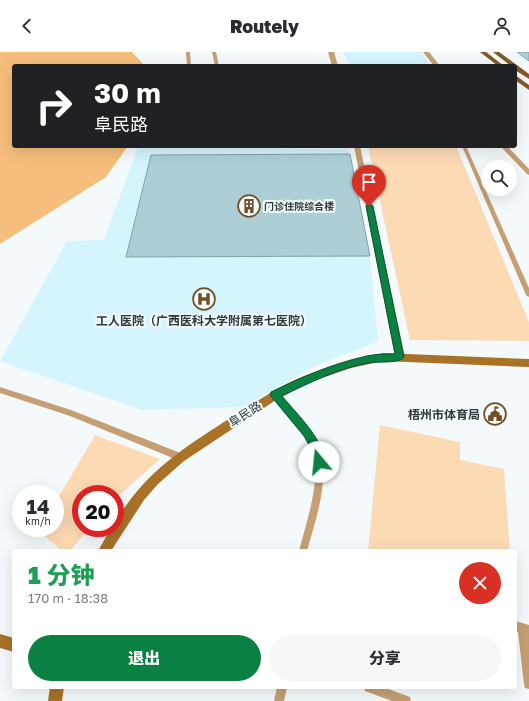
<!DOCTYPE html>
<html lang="zh">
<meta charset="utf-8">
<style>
:root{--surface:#fff;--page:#f7f7f7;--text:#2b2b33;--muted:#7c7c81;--accent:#0b8043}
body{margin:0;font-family:"Golos Text","Noto Sans SC",sans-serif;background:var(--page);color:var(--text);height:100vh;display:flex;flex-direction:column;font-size:15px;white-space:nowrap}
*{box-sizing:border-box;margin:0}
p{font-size:13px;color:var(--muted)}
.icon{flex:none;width:22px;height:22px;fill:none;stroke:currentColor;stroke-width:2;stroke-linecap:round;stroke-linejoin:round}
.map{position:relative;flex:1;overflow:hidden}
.details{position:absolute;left:12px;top:497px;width:505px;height:140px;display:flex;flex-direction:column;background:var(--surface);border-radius:4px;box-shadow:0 4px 16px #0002}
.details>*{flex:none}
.guide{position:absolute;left:12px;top:12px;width:505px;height:84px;border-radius:4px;box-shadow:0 4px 16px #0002;background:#202124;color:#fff;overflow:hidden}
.buttons{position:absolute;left:481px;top:108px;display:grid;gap:8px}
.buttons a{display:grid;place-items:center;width:36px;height:36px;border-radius:50%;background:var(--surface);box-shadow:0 4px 16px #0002;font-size:20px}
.speed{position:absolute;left:12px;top:433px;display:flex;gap:8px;font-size:20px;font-weight:700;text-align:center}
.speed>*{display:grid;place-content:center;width:52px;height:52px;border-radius:50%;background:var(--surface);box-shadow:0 4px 16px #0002;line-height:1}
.speed small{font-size:10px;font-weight:400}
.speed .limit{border:6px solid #d22;background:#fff;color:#111}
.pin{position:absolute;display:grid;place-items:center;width:34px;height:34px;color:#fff;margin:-41px -17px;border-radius:50% 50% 50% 0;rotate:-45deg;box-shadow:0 0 4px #0007}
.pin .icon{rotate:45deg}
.me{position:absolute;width:44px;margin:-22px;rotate:343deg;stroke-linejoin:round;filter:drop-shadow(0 0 3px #0008)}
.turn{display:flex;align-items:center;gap:14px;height:84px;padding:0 16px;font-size:18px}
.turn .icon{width:52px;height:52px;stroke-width:2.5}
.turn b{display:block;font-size:28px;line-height:34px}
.round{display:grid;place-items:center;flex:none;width:42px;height:42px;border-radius:21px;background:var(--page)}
.summary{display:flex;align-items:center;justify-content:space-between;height:68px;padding:0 16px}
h1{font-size:24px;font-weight:800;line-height:30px;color:#1e9e55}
.primary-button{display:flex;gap:8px;margin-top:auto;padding:8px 16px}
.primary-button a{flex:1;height:46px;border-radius:24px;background:var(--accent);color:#fff;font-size:16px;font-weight:800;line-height:46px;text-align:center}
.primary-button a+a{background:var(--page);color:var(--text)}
header{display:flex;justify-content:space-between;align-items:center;height:52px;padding:0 16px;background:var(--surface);font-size:18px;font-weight:800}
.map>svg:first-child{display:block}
.built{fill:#d4f5fd}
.green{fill:#fcdab4}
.forest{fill:#f5be7c}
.building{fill:#aeced6;stroke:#82a0a8}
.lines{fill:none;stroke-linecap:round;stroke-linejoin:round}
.lane{fill:#c59f73;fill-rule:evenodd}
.street{fill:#c59f73;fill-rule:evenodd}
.secondary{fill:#a97227;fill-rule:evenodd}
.primary{fill:#825a28;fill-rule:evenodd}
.route{fill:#0b8043;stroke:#07532c}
.labels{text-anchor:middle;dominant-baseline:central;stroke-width:4;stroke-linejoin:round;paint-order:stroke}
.far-poi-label{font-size:10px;font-weight:bold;fill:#2c393c;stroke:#f4fafc;text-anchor:start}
.poi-label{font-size:12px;font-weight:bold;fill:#2c393c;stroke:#f4fafc}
.street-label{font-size:12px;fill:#2c393c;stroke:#f4fafc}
</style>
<header><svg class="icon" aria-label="back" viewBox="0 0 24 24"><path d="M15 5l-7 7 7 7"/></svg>Routely<svg class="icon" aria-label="person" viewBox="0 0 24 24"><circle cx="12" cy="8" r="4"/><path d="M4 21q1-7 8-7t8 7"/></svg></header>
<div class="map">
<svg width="529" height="649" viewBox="0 0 529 649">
<rect width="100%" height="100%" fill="#f4fafc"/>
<g class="built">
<path d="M343,0H421L431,14H350Z"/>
<path d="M138,95L349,97L370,204L378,290L319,312L243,355L142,358L0,309L67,189L104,188Z"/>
</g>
<g class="green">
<path d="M368,94H456L529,270V289L410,288Z"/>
<path d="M380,373L460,390V408L504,417L510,499H368Z"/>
<path d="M95,383L160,407L115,447V442H81V476H89L70,499H62L39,479L41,476H55V451Z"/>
</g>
<path class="forest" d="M0,0H132L145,14H14V94H128L106,125L0,192Z"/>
<g class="building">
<path d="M517,0H529V9Z"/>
<path d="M350,102L370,204L126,205L151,103Z"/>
</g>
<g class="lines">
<g class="lane">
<path d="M186,0H190L191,14H187Z"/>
<path d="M212,0H216L219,14H215Z"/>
<path d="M462,94H466L529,236V245L526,243Z"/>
<path d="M0,335L71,358L183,402L184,405L183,408L180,409L70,364L0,341Z"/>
<path d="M275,340L278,341C291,356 307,370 316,388C333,421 316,466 307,499H299C306,471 324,421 311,393C302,375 286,361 272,345L271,343L272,341Z"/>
<path d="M515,569L529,573V637L525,636L524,632L518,580L515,579Z"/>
<path d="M277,635H287L284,649H274Z"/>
<path d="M364,635H383L410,645L411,649H392L365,639Z"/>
</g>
<g class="street">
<path d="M328,0H334L338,14H332Z"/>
<path d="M423,0H429L440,14H434Z"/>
<path d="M354,94H360L405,305L403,308H397L395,305Z"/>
<path d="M500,94H507L529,117V123L527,122Z"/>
</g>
<g class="secondary">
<path d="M383,301L529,307V315L383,309L351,316L310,330L279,346L184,409L158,432L144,448L111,499H98L111,476H115C115,467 120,462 125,455C155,412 191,392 233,364C256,350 279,334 304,324C330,314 356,307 383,301Z"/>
<path d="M0,582L14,586V600L0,596Z"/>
<path d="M50,635H64L62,649H48Z"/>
</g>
<g class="primary">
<path d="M480,0H486L504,14H498Z"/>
<path d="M493,0H499L529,22V27L515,18V14H511Z"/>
<path d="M515,23L529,33V38L515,28Z"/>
</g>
</g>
<path class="route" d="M369,152L373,154L404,305C400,312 377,309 369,311C339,316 309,331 282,344C293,358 331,394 323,414L319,415L315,414L313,400L304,384L270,343L271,340C302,325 334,311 367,304C376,302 386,302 395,302L366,154Z"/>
<defs>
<g id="building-ring" transform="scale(1.15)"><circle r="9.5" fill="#f4fafc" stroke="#704f26" stroke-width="1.5"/><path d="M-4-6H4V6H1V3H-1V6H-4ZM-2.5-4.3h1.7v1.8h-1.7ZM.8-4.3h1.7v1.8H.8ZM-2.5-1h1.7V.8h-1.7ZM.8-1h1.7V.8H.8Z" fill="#704f26"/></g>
<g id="hospital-ring" transform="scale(1.15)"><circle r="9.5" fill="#f4fafc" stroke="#704f26" stroke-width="1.5"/><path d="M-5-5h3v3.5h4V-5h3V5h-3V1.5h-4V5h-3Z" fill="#704f26"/></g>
<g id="civic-ring" transform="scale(1.15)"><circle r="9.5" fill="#f4fafc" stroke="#704f26" stroke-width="1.5"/><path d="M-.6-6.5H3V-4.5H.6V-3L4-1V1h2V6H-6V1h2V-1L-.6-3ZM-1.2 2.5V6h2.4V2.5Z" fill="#704f26"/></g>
</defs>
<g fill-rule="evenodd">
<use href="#building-ring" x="249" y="154"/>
<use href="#hospital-ring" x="204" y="247"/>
<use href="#civic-ring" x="495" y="362"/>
</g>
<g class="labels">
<g class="far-poi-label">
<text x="264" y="154">门诊住院综合楼</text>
</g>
<g class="poi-label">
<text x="204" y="268">工人医院（广西医科大学附属第七医院）</text>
<text x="480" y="362" text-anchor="end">梧州市体育局</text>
</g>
<g class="street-label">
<text transform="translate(245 362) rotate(-33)">阜民路</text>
</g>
</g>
</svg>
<div class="buttons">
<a><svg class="icon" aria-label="search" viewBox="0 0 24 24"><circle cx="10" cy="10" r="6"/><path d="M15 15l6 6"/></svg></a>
</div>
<div class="speed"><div>14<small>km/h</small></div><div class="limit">20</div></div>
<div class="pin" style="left:369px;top:154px;background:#d93025"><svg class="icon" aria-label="arrive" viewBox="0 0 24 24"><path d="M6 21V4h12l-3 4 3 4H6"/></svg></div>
<svg class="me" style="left:319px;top:410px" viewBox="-20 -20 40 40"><circle r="19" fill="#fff"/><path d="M0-13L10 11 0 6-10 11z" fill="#0b8043"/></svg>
<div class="guide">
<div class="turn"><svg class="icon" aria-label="right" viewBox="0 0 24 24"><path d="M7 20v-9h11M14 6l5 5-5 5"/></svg><div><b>30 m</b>阜民路</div></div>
</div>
<section class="details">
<div class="summary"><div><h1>1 分钟</h1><p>170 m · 18:38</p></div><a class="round" style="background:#d93025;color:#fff"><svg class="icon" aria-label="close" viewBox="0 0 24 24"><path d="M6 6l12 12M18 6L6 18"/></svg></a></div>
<div class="primary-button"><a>退出</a><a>分享</a></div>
</section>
</div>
